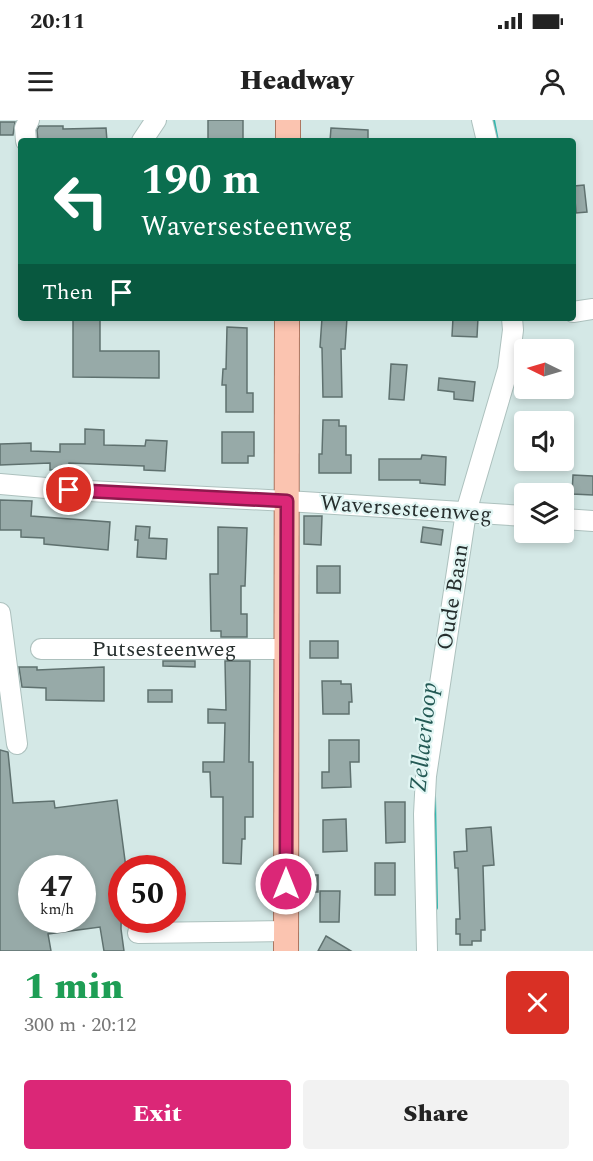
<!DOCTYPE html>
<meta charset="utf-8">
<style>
:root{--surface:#fff;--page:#f2f2f2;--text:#222;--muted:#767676;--accent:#db2777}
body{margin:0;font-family:Spectral,serif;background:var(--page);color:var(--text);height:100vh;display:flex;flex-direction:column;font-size:22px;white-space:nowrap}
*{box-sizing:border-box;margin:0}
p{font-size:20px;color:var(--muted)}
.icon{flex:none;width:33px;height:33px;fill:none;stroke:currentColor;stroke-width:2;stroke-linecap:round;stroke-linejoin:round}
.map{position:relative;height:831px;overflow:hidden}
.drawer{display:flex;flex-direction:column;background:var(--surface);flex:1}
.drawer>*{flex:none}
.top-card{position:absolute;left:18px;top:18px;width:558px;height:183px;border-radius:6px;box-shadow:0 3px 9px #0003;background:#0b6e4f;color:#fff;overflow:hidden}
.needle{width:39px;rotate:275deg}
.buttons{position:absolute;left:514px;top:219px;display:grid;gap:12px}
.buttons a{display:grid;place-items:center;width:60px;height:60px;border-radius:6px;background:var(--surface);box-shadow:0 3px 9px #0003;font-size:30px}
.speed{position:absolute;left:18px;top:735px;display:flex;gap:12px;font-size:30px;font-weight:700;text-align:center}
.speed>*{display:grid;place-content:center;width:78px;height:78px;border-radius:50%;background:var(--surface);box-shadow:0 3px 9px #0003;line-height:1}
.speed small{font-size:15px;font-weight:400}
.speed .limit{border:9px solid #d22;background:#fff;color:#111}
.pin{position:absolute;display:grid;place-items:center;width:51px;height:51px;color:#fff;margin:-26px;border:3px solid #fff;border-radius:50%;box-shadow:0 2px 6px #0007}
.me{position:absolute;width:66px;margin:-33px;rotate:0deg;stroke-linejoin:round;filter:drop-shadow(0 0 4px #0008)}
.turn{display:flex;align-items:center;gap:21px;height:126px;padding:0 24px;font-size:27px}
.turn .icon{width:78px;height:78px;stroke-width:2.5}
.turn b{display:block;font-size:42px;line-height:51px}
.then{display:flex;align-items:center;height:57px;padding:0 24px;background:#0003;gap:12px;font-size:22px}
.round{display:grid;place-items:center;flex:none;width:63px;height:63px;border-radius:6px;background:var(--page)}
.headline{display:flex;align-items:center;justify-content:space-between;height:102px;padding:0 24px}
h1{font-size:36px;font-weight:800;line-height:45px;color:#1e9e55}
.action{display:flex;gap:12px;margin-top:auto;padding:12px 24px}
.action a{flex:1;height:69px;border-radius:6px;background:var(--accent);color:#fff;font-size:24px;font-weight:800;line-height:69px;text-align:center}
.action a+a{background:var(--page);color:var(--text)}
.status{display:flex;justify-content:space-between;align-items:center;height:42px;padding:0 30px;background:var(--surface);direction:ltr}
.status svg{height:16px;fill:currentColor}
header{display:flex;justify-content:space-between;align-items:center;height:78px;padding:0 24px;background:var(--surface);font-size:27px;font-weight:800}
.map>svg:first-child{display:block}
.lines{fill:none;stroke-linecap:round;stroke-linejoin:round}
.stream{stroke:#31b7ae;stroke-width:4}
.building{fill:#97aaa8;stroke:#5f716f;stroke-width:1.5;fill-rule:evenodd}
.minor-casing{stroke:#adc1be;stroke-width:22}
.major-casing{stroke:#ae7660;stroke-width:26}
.minor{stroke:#fff;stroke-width:20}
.major{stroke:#fbc4b0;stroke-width:24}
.route-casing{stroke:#8e194d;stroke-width:15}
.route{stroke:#db2777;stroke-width:10}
.labels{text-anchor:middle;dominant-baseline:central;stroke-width:4.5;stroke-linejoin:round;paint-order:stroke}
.street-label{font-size:22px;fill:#262e2d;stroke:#e1f5f3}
.water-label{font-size:24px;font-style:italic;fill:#235954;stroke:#e1f5f3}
</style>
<div class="status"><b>20:11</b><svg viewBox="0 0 49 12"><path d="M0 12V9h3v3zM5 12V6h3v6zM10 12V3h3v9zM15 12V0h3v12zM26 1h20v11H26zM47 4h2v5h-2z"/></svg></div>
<header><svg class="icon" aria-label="menu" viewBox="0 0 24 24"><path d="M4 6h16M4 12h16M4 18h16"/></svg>Headway<svg class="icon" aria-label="person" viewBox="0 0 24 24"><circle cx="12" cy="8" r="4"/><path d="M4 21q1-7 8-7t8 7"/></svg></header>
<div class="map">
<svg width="593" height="831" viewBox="0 0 593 831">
<rect width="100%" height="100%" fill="#d4e8e6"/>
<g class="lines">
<g class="stream">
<path d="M493,0L497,21"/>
<path d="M434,676L436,788"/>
</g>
</g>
<g class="building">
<rect x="208" y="0" width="35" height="21"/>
<path d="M0,2H15L13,15H0Z"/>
<path d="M39,6H63V9L106,8L107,21H38L37,10Z"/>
<path d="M331,8L368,10V21H330Z"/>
<path d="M584,65L587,92L576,93L574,66Z"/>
<path d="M73,198H100V231H159V258L73,257Z"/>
<path d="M322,198H347L345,229H341L342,277H323L322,228L320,227Z"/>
<path d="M453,198H478L477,217L452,216Z"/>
<path d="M227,207L247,208V273H253V292H226V265H222L223,249H226Z"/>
<path d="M391,244L407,245L404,280L389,279Z"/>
<path d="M439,258L475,262L473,281L454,279V272L438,270Z"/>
<path d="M323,300H339V306H346V335H351V353H319V334H322Z"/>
<path d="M85,309L104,310V325L145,326L146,320L167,321L165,351L144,350V346L69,343L68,350H50V343L0,345V324L31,323V331L60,332V324H85Z"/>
<path d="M222,312H254V336H248V343H222Z"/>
<path d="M422,335L446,337L445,365L420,363V360H379V339H421Z"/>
<path d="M573,355L593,356V375L572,374Z"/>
<path d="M0,380L32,381L31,396L110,402L108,430L44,424V418L21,417V410H0Z"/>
<path d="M304,396H322L321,425L304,424Z"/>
<path d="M136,406L150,407L149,418L167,419L166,439L137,437L138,420H135Z"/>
<path d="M218,407L247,408L245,466H241V494H247V517H221V511H211L210,454H218Z"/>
<path d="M423,407L443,410L441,425L421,422Z"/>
<rect x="317" y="446" width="23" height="27"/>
<rect x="310" y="521" width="28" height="17"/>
<path d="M163,541H195V547L163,546Z"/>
<path d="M225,541H250L249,642H253V697H245V719H242L241,744L223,743V677H211L210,652H203V642H224L225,603H208V589L226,590Z"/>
<path d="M19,547H37V550L104,547V581L46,580V568L22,567Z"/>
<path d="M322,561H341V564H351L352,582H349V594H323Z"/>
<rect x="148" y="570" width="24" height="12"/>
<path d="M329,620H359V642H350L351,667L322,668V652H329Z"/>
<path d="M0,630L8,632L13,683L54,681L55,688L117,680L126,748H122L121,809L124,831H104L100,807L48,814L51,831H0ZM32,748H82V800H32Z"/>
<path d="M385,682H405V722L386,723Z"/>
<path d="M346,699L347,731L323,732V700Z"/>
<path d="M491,707L494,745L483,746L485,810H481V821H472V825H460V814H456V799H460L458,748H455L454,732L467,731L466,709Z"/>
<rect x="375" y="743" width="20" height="32"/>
<rect x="304" y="755" width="14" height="17"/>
<path d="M320,771H340L339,802H320Z"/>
<path d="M326,816L351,831H318Z"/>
</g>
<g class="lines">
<g class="minor-casing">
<g id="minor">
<path d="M482,0L487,21"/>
<path d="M26,21L25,8L29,0"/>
<path d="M142,21L156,0"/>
<path d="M573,192L593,189"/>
<path d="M0,364L69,370L287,381L525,396"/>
<path d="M564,399L593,401"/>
<path d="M0,493L17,624"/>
<path id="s1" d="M41,529H287"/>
<path d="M138,813L286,811"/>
<path d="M427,831L424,694L426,656L466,392L508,249L513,210L512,198"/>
</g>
</g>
<g class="major-casing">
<g id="major">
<path d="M288,21V0"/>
<path d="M286,831L287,198"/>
</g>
</g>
<use href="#minor" class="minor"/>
<use href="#major" class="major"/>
</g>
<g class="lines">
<g class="route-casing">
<path id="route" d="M69,370L287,381L286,764"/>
</g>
<use href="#route" class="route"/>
</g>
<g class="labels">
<g class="street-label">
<text transform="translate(406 389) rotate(4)">Waversesteenweg</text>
<text transform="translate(453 477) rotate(-81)">Oude Baan</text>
<text stroke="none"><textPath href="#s1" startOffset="123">Putsesteenweg</textPath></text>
</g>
<g class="water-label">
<text transform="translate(424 617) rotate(-84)">Zellaerloop</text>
</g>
</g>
</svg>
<div class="buttons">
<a><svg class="needle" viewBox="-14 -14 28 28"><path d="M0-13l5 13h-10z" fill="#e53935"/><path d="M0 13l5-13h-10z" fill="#767676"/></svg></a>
<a><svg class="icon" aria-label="sound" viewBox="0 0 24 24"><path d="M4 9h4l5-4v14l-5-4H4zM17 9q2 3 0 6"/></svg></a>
<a><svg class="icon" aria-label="layers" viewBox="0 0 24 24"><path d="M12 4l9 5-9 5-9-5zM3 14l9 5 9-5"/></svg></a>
</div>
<div class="speed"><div>47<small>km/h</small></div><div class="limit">50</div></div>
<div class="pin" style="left:69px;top:370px;background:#d93025"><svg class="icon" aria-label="arrive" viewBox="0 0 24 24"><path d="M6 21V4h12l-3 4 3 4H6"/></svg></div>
<svg class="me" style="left:286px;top:764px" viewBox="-20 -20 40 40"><circle r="17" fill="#db2777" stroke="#fff" stroke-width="3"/><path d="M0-11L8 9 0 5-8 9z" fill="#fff"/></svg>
<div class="top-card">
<div class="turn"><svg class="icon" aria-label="left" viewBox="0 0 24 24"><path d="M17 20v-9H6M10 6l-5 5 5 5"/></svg><div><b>190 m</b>Waversesteenweg</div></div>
<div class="then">Then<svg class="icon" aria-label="arrive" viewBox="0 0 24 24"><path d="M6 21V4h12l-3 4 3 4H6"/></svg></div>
</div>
</div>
<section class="drawer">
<div class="headline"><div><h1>1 min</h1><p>300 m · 20:12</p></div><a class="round" style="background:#d93025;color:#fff"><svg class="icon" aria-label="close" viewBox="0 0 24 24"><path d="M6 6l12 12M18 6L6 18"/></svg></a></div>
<div class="action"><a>Exit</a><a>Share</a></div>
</section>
